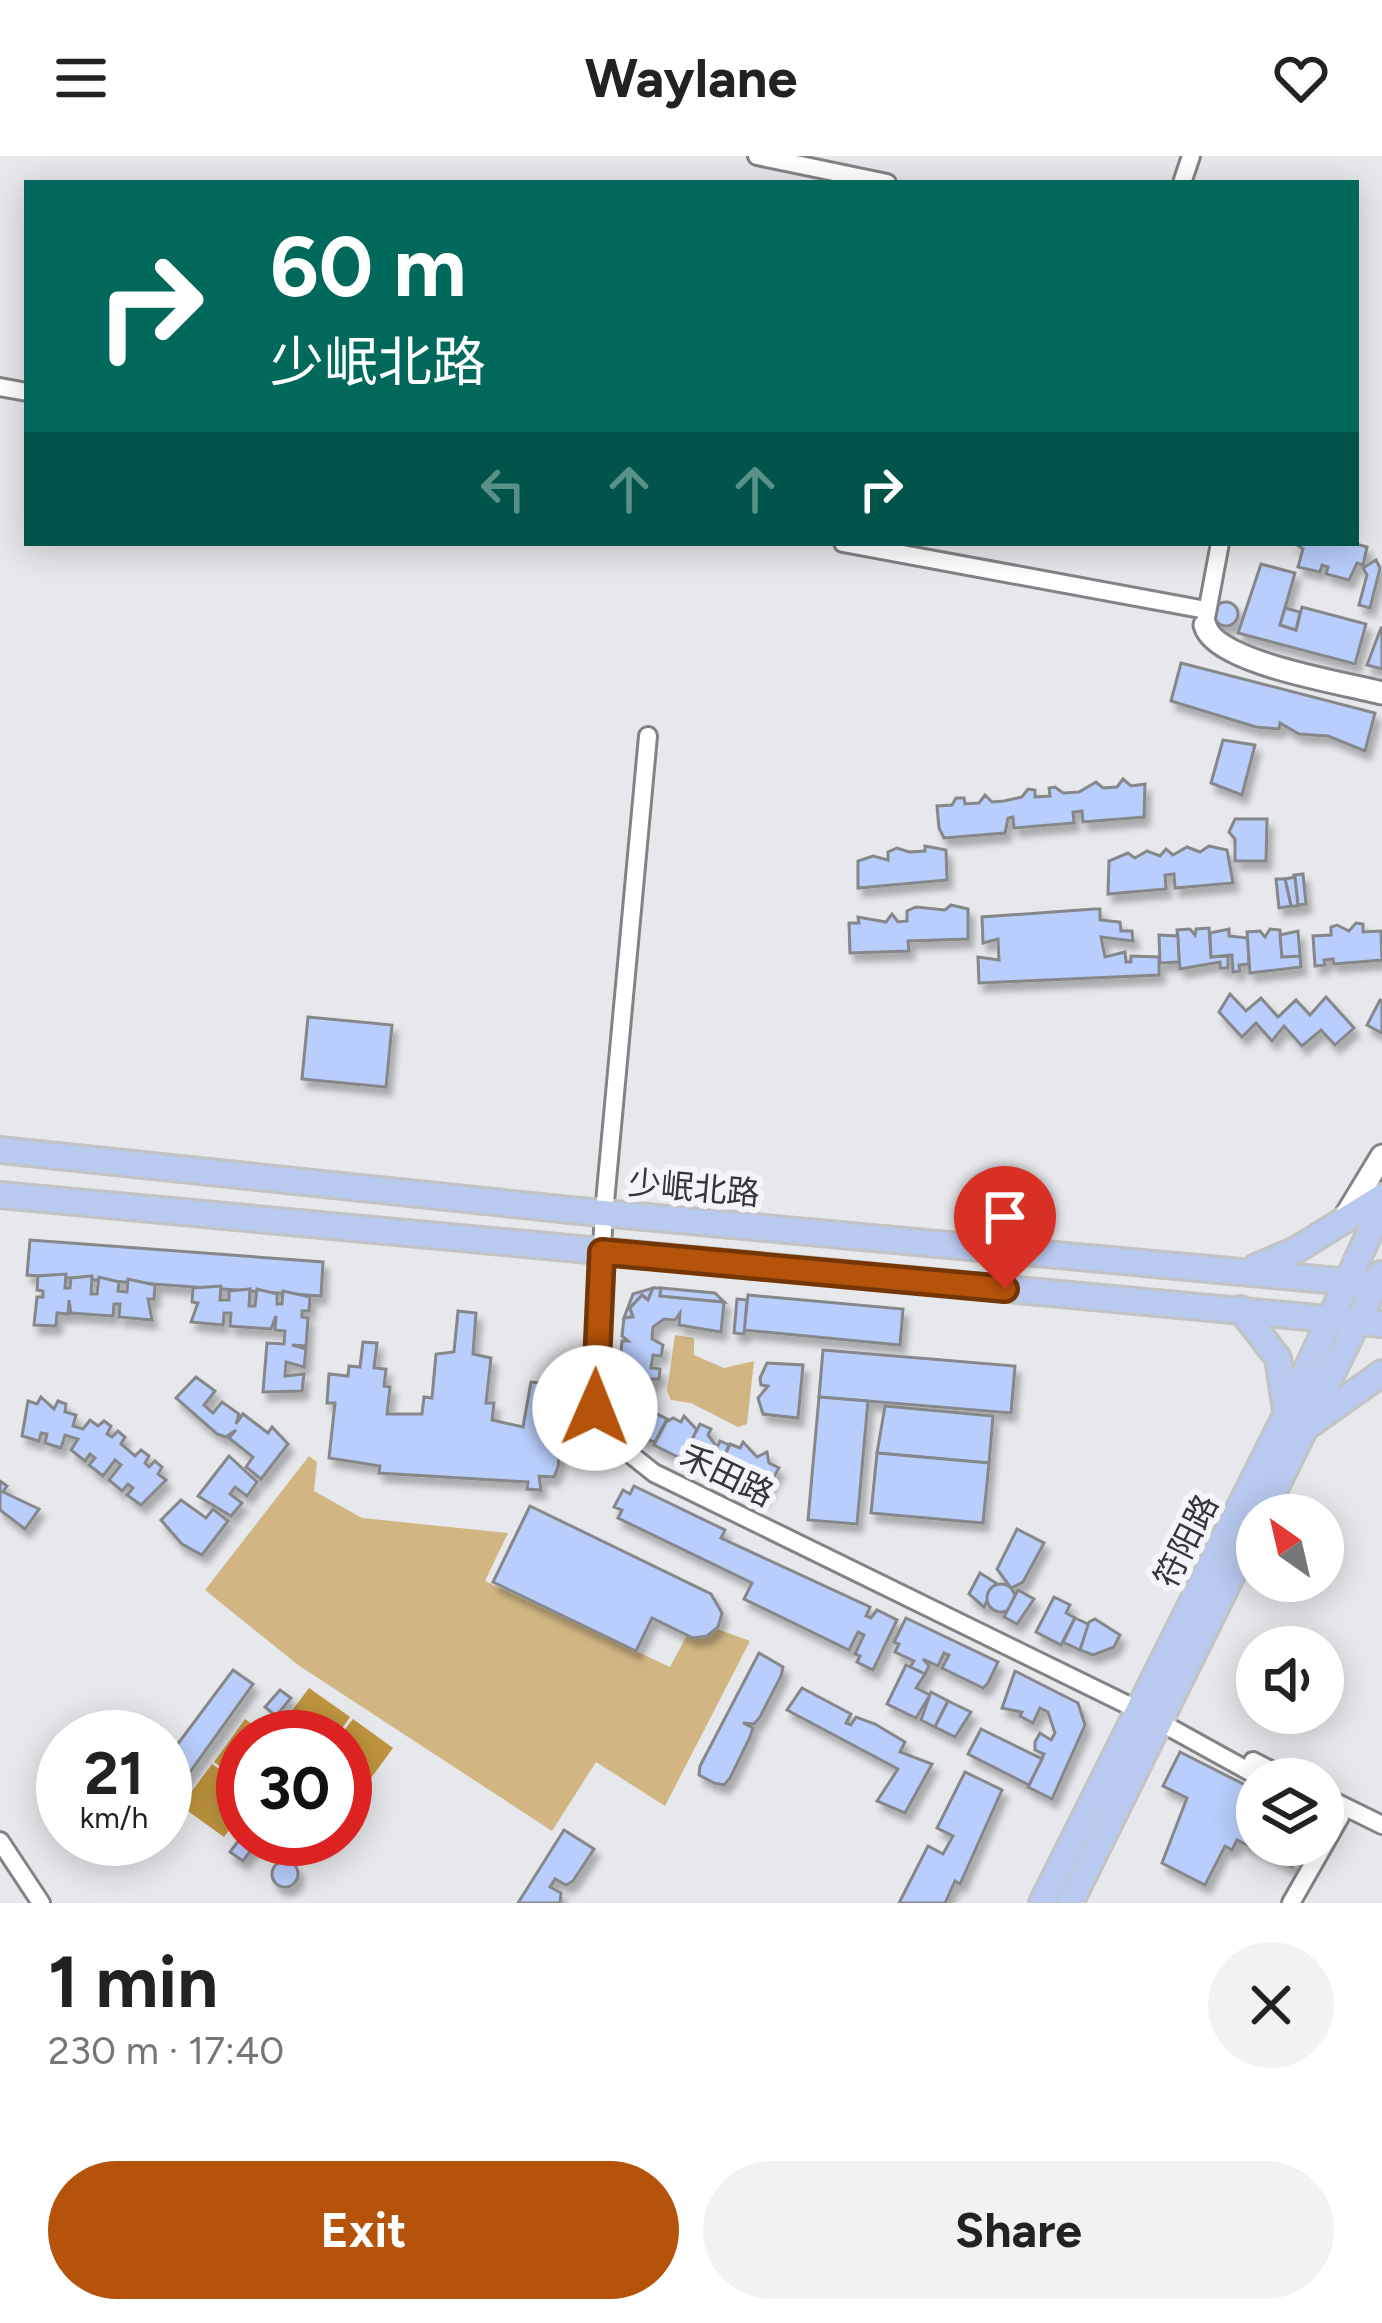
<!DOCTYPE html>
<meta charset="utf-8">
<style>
:root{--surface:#fff;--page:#f2f2f2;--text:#222;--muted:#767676;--accent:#b45309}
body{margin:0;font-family:Figtree,"Noto Sans SC",sans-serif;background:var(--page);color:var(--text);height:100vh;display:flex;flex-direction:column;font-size:45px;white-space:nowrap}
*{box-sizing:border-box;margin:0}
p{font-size:39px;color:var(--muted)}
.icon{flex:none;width:66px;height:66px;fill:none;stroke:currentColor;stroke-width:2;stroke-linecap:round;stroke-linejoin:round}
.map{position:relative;height:1747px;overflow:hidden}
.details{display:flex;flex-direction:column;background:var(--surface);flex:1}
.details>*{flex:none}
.banner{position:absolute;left:24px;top:24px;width:1335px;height:366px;border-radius:0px;box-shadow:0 6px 30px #0003;background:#00695c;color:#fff;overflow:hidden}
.needle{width:78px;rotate:326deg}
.controls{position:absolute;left:1236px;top:1338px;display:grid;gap:24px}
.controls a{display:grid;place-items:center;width:108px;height:108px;border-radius:50%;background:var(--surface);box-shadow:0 6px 30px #0003;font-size:60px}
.speed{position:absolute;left:36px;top:1554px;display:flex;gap:24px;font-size:60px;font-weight:700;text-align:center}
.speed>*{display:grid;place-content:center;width:156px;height:156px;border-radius:50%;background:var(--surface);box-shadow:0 6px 30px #0003;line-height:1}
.speed small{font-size:30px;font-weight:400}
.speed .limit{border:18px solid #d22;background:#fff;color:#111}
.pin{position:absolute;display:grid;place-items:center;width:102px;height:102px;color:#fff;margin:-123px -51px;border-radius:50% 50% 50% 0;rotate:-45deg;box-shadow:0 0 12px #0007}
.pin .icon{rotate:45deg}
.me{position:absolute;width:132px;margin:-66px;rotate:1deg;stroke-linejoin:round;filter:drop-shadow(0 0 9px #0008)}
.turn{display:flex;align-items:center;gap:42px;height:252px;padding:0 48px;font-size:54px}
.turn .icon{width:156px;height:156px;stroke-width:2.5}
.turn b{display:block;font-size:84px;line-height:102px}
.lanes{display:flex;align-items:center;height:114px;padding:0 48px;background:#0003;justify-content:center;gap:60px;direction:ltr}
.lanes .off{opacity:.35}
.round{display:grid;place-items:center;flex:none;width:126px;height:126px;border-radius:63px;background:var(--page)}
.overview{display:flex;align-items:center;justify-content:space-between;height:204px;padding:0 48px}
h1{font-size:72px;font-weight:700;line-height:90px}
.action{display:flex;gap:24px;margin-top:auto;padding:24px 48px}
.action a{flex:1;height:138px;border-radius:72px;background:var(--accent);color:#fff;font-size:48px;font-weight:700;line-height:138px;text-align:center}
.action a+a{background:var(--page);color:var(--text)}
header{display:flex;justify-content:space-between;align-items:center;height:156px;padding:0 48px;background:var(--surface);font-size:54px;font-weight:700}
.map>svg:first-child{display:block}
.green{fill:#d1b683}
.water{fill:#bf953e}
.building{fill:#b9cefc;stroke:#868789;stroke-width:3;filter:url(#shadow)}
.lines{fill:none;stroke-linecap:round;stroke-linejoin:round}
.street-casing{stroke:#828386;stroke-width:22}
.secondary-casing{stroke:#828386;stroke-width:27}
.primary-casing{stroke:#c2c3c3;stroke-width:30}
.street{stroke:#fff;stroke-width:16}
.secondary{stroke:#fff;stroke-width:21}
.primary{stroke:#b9c9ef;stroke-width:24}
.route-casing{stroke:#753606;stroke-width:30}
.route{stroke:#b45309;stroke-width:21}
.labels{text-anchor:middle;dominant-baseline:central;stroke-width:12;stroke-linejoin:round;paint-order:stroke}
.street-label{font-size:33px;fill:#353637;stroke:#f4f5f8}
</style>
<header><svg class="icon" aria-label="menu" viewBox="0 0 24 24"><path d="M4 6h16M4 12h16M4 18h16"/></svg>Waylane<svg class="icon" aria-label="heart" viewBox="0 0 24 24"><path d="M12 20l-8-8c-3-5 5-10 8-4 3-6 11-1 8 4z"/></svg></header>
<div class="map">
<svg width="1382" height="1747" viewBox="0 0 1382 1747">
<defs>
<filter id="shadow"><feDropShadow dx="5" dy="8" stdDeviation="3" flood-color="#0004"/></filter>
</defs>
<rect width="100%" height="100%" fill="#e6e8eb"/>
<g class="green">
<path d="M675,1179L694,1182V1199L724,1212L754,1205L747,1268L738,1271L691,1247L671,1244L667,1235Z"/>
<path d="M309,1300L317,1306L314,1335L362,1362L508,1377L485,1425L670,1511L687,1479L700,1482L717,1473L750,1485L665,1650L596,1606L552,1675L298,1509L205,1434Z"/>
</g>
<g class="water">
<path d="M309,1532L350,1561L336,1581H291L279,1572Z"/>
<path d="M245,1563L270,1581H243V1627L214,1606Z"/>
<path d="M353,1563L393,1592L363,1633L345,1620V1581H339Z"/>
<path d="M212,1608L243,1630V1655L224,1681L181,1650Z"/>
</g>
<g class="building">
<path d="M1294,387H1353L1367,391L1363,409L1357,407L1349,424L1326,418L1328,411L1322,409L1320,416L1298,411L1303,393Z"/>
<path d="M1376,404L1380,412L1370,452L1359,449L1367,419L1363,412Z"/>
<path d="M1261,408L1295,417L1280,469L1296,474L1302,451L1366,468L1355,508L1238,477Z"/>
<circle cx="1226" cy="458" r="12"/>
<path d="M1285,452L1300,456L1296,474L1280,469Z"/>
<path d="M1381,472H1382V513L1367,509Z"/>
<path d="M1181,507L1375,557L1365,595L1328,580L1299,578L1280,567L1279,573L1256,571L1171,545Z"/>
<path d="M1223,584L1255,589L1242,639L1211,627Z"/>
<path d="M1123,623L1131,630L1145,628L1144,661L1083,666L1082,655L1073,656L1074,667L1014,672L1013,661L1008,662L1005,677L944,682L939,672L937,650L952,649L956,642H964L965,648L979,647L985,639L992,646L1004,645L1022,641L1028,633L1035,634V641L1050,640L1049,632L1055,631L1063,637L1079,636L1096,626L1103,632L1117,631Z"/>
<path d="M1235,663H1267L1266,705H1235V683L1229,676Z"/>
<path d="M925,690L946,694L947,724L858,732V705L873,700L888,704V696L897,692L909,696L925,695Z"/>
<path d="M1209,690L1227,694L1233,727L1175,732L1174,718L1165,719L1166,733L1108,738L1109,705L1128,697L1135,702L1147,695L1160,700L1166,693L1173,699L1187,691L1200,696Z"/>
<path d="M1303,718L1306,748L1298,749L1294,719Z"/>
<path d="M1295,721L1298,750H1291L1285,723Z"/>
<path d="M1276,723H1285L1291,750L1279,752Z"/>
<path d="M951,749L968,753V783L908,785L909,795L850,797L849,767H859L858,761L886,766L892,758L898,766L907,765V755L916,751L945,754Z"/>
<path d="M1094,753H1100V764L1120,766L1121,775H1132L1133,785L1101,781L1105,801L1125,796L1126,806H1131V800L1159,801V819L979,827L978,801L999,804L998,783L983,787L982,761Z"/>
<path d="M1356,767L1363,768V776L1381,775L1382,804L1334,808L1333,803L1324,804L1325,809L1315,810L1313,780L1331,779V771L1337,769L1349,775Z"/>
<path d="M1209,772L1211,801L1228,800V812H1220V806L1180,813L1177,774L1190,773L1195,779L1196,773Z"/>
<path d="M1229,773V780L1248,782L1249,808L1239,809L1240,815L1233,816L1232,799L1211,801L1210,777Z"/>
<path d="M1270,773L1280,774L1282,801L1300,800L1301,811L1250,817L1247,776L1260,775L1265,781Z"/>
<path d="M1298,775L1300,800L1282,801L1280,779Z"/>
<path d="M1159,779L1178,780L1179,806L1160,807Z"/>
<path d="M1230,838L1246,855L1261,842L1278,861L1296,844L1310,859L1326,841L1354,872L1335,889L1321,874L1302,890L1284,870L1272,885L1256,867L1242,881L1219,856Z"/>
<path d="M1380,844L1382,845V877L1367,869Z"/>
<path d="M308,861L392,869L386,931L302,923Z"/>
<path d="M30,1084L323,1106L321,1140L27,1119Z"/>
<path d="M66,1118L65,1132H70L71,1122L92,1120L91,1138H97L99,1121L119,1126L118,1135L127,1136L128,1123L155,1129L154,1143H148L152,1164L119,1161L120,1148H114L113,1160L71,1157L69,1144L68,1158L57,1157L56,1170L34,1169L37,1141H43V1135L37,1134L38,1120Z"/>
<path d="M221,1130L220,1144H229V1135L250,1133L249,1150H255L257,1133L277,1138V1148H282L283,1135L310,1141L309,1155H302V1161L308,1162L306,1190L292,1189L306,1193L304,1211L286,1206L285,1220L304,1218L302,1235L263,1236L267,1187L284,1188L285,1175L275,1174L276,1160L271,1173L230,1170L231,1157H224L223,1169L191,1166L198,1147L192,1146L193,1132Z"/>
<path d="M653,1132L648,1144L642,1139L630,1152L633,1161L624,1162L633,1138Z"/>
<path d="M653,1132H661L660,1140L724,1146L721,1176L679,1169L680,1157L675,1164L664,1163L653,1171L652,1183L663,1189L661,1200L653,1199L651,1212L660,1213L659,1223H650V1228L624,1226L619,1220L622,1185H628L622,1180L624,1162L633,1161L630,1152L642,1139L648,1144Z"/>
<path d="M661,1132L715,1137L724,1146L660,1140Z"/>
<path d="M748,1139L903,1153L900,1189L744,1174Z"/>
<path d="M737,1143L747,1144L744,1178L734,1177Z"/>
<path d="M458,1155L476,1157L473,1198L491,1202L486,1247H494L492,1264L523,1271L531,1226L566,1229L558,1311L554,1321L539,1320L541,1334L527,1333L528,1326L379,1317L380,1310L329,1302L335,1247H327L329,1218L348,1220L349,1210L360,1211L363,1186L377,1187L374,1212L386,1213L384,1230L390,1231L387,1258H422L424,1241L432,1242L436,1198L454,1196Z"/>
<path d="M823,1194L1015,1210L1011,1257L819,1241Z"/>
<path d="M767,1207L803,1209L798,1262L763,1258L758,1242L768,1230L761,1229L760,1222Z"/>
<path d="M196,1221L215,1235L204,1249L213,1257L222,1246L239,1258L236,1268L243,1258L268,1277L272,1271L288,1288L261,1323L246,1311L253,1301L229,1282L236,1274L226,1281L217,1278L176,1242Z"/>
<path d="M624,1226L648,1228L646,1248L626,1257L623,1247H617Z"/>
<path d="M41,1241L54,1253L58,1245L66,1248L65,1256L76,1259L73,1270L83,1273L90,1264L98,1270L104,1265L111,1270L107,1278L112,1281L118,1275L125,1281L121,1288L135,1300L141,1294L149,1300L145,1307L149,1311L155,1305L162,1311L158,1318L166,1324L141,1349L127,1339L133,1332L128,1328L122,1335L109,1324L121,1309L115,1304L103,1320L89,1309L95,1302L90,1298L85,1305L71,1294L78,1283L65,1279L61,1292L45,1287L47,1278L41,1277L39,1285L22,1280L28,1245L37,1248Z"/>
<path d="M819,1241L868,1245L857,1368L808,1364Z"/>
<path d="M650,1246L649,1254L667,1263L655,1286L635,1280L626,1257Z"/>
<path d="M885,1250L993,1260L989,1307L877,1297Z"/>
<path d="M684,1260L697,1274L682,1303L654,1289L666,1266L673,1262L681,1266Z"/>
<path d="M700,1268L711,1273L708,1279L717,1291L706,1315L682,1303Z"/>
<path d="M720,1285L729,1289L716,1320L706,1315Z"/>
<path d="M743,1286L757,1301L767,1296L769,1307L779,1312L762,1342L716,1320L730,1288L740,1292Z"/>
<path d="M877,1297L989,1307L983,1367L871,1357Z"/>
<path d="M229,1300L257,1326L247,1340L235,1331L230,1338L242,1347L231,1360L198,1340Z"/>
<path d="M0,1325L7,1330L3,1336L39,1353L25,1373L0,1354Z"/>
<path d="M634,1330L725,1374L721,1382L870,1451L866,1460L871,1462L877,1454L897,1464L873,1514L857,1506L860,1500L855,1498L864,1479L858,1476L849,1494L744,1443L752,1427L618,1362L622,1354L614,1351L623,1334L630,1338Z"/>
<path d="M181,1344L206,1362L213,1353L228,1365L202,1399L182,1388L161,1364Z"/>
<path d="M530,1350L711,1438L722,1457L718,1471L707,1480L693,1482L652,1462L636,1495L493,1426Z"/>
<path d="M1017,1373L1044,1387L1023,1426L1011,1432L997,1413Z"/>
<path d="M980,1417L996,1427L984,1451L969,1438Z"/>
<circle cx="1001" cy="1442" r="14"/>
<path d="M1018,1434L1034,1443L1017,1468L1004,1461Z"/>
<path d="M1054,1441L1070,1449L1066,1457L1075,1462L1061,1489L1036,1476Z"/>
<path d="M906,1462L998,1506L988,1527L983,1532L942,1512L949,1499L944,1497L938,1510L923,1503L929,1510L925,1518L910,1511L914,1505L895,1496L899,1488L894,1486Z"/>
<path d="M1075,1462L1090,1469L1080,1494L1063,1486Z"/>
<path d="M1095,1463L1120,1479L1114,1491L1093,1499L1080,1494L1089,1466Z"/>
<path d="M759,1497L783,1511L781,1520L760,1561L754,1568L743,1567L753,1572L750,1581L730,1622L724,1629L714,1627L699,1619L700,1610Z"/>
<path d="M906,1509L925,1518L916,1532L930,1539L916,1562L887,1548Z"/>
<path d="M233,1514L253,1528L165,1651V1605Z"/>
<path d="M1015,1515L1078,1547L1085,1569L1052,1643L1028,1631L1044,1598L1035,1594V1586L1040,1577L1051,1584L1055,1577L1048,1556L1040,1552L1033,1567L1020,1560L1022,1556L1002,1552Z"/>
<path d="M802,1532L851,1558L846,1567L851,1569L856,1561L875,1568L905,1586L900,1596L932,1608L905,1657L877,1645L898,1613L787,1554Z"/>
<path d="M280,1534L291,1542L276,1560L265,1551Z"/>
<path d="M931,1536L948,1545L935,1571L921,1564Z"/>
<path d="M948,1545L971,1556L955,1581L935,1571Z"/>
<path d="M981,1573L1042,1603L1029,1629L968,1598Z"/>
<path d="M1180,1596L1257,1635V1689H1303L1292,1711L1237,1684L1232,1694L1225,1690L1205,1729L1162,1707L1187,1642L1163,1630Z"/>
<path d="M965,1616L1002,1634L960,1728L955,1725L945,1747H899L928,1690L943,1698L953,1680L937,1672Z"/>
<path d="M564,1674L594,1693L573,1725L566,1729L555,1723L550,1731L561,1737L560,1747H518Z"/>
<path d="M243,1679V1683H259L243,1705L230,1696Z"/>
<circle cx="285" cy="1718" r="13"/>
</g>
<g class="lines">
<g class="street-casing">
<g id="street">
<path d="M757,0L887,27"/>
<path d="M1182,27L1191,0"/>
<path d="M0,231L27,236"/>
<path d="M843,387L1206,454"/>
<path d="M1206,462L1220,387"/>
<path d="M648,580L604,1057L594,1230L604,1277L654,1317L1138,1554L1263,1623"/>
<path d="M1253,1605L1288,1623"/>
<path d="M1323,1640L1382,1669"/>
<path d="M0,1685L41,1747"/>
<path d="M1291,1747L1340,1661"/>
</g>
</g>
<g class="secondary-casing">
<g id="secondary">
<path d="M1205,469C1214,507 1344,527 1382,537"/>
<path d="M1345,1061L1382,1000"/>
</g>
</g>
<g class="primary-casing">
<g id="primary">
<path d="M0,994L570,1054L1382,1129"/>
<path d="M0,1039L1382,1168"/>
<path d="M1256,1111L1296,1094L1382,1041"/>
<path d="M1240,1153L1278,1202L1286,1255"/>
<path d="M1312,1267L1382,1217"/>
<path d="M1262,1359L1381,1118"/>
<path d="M1042,1747L1286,1259L1382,1050"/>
<path d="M1070,1747L1257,1368"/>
</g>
</g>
<use href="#street" class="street"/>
<use href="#secondary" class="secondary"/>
<use href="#primary" class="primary"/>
</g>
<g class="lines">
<g class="route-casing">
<path id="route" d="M595,1252L602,1096L1005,1133"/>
</g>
<use href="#route" class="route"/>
</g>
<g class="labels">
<g class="street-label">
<text transform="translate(694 1032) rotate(5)">少岷北路</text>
<text transform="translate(727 1319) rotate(26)">禾田路</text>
<text transform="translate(1186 1385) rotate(-63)">符阳路</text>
</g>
</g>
</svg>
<div class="controls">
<a><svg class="needle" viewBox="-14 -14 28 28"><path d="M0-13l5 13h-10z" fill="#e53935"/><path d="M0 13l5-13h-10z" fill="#767676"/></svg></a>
<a><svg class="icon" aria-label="sound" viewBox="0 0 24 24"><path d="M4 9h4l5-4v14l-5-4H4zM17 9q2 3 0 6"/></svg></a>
<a><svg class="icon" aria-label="layers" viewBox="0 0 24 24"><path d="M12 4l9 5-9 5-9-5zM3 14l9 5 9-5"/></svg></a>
</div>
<div class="speed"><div>21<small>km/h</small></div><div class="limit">30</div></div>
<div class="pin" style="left:1005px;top:1133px;background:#d93025"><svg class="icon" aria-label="arrive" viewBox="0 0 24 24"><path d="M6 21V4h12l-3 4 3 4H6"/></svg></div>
<svg class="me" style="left:595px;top:1252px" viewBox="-20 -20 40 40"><circle r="19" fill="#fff"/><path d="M0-13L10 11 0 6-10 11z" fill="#b45309"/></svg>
<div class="banner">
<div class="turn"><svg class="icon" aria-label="right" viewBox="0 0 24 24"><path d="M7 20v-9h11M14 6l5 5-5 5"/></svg><div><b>60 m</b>少岷北路</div></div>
<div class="lanes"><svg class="icon off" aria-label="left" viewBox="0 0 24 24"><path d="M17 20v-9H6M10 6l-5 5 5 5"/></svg><svg class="icon off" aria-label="ahead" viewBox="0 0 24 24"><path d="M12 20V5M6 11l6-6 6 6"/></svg><svg class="icon off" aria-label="ahead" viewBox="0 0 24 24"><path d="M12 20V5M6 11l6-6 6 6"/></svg><svg class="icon" aria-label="right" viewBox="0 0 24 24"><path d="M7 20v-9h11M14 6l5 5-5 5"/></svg></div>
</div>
</div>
<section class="details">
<div class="overview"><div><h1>1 min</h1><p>230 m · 17:40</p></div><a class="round"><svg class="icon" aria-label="close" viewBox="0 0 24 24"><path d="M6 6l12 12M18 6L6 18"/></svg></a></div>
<div class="action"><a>Exit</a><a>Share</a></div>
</section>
